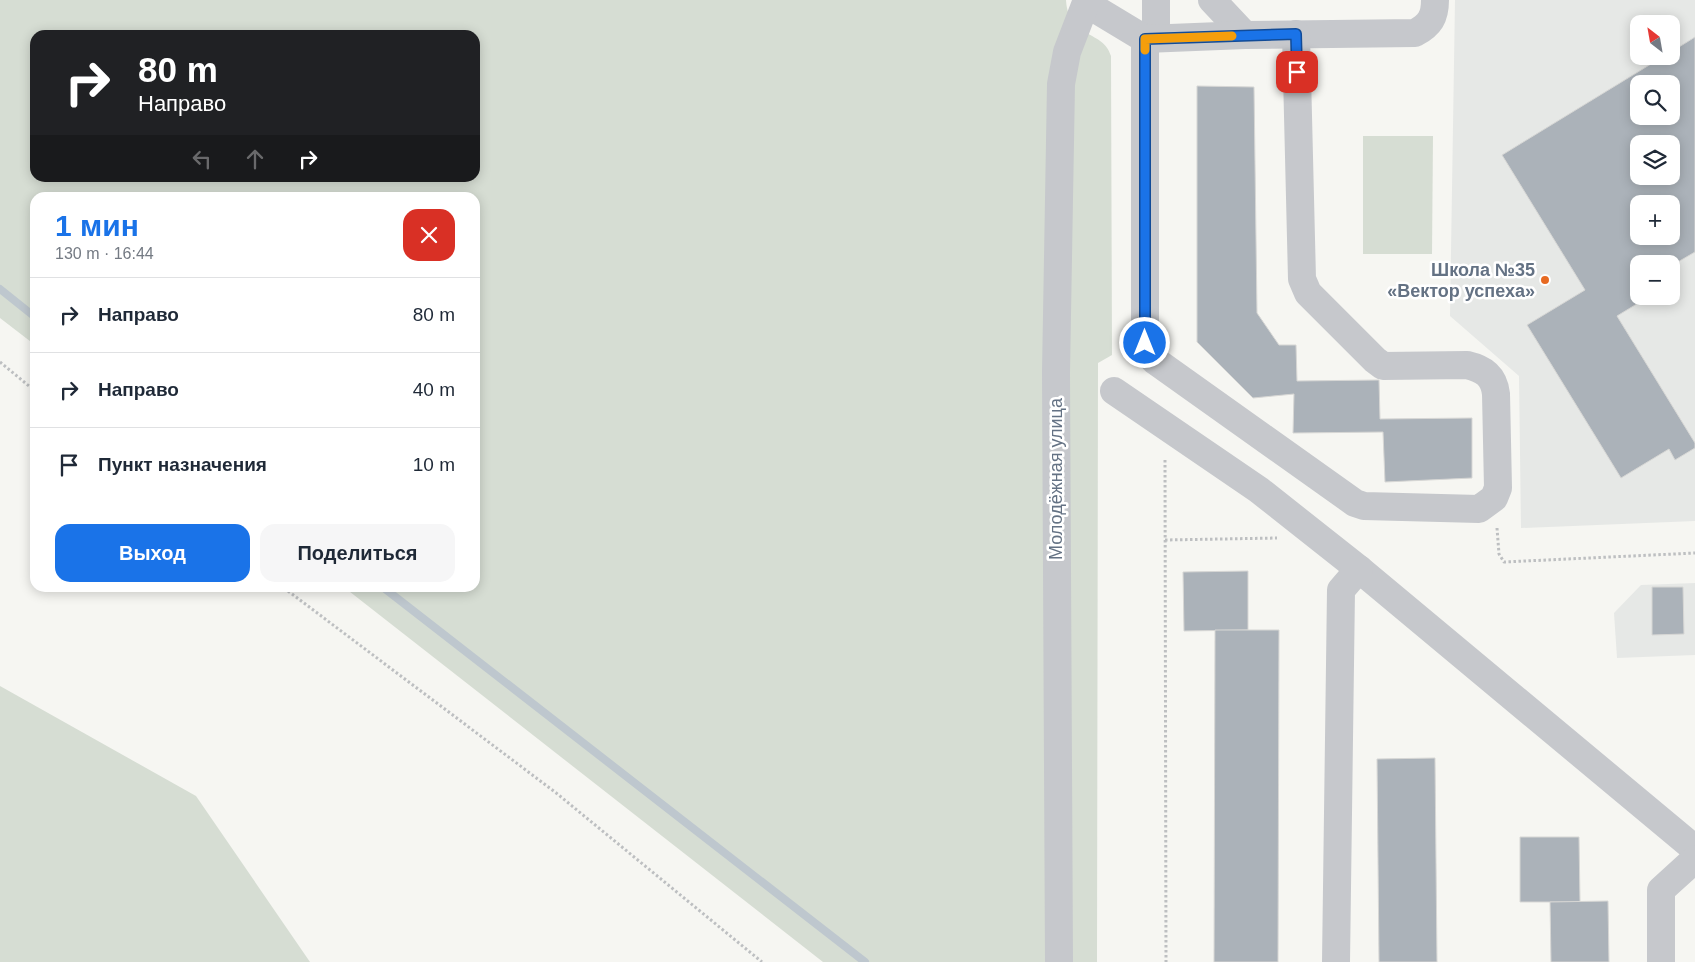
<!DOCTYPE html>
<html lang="ru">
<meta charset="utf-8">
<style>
:root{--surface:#fff;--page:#f6f6f7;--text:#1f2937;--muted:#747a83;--line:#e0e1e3;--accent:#1a73e8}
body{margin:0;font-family:Helvetica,sans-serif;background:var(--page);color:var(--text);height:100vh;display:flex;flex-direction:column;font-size:19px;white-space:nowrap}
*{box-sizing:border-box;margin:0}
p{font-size:16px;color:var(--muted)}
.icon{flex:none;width:28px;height:28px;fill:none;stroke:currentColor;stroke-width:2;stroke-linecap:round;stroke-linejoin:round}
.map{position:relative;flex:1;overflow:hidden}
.sheet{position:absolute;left:30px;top:192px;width:450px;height:400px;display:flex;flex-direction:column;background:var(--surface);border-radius:15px;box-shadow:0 2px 12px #0003}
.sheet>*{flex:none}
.hud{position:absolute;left:30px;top:30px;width:450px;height:152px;border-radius:15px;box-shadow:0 2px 12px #0003;background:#202124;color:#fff;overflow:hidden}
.needle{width:32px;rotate:329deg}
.buttons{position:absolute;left:1630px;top:15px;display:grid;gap:10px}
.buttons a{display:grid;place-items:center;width:50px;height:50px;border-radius:10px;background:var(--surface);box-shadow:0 2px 12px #0003;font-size:25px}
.pin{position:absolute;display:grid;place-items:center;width:42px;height:42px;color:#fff;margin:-21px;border-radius:10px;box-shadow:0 2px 8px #0006}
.me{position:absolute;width:55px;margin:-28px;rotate:0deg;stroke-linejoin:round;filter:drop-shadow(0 0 4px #0008)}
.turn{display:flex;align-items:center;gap:18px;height:105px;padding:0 25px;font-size:22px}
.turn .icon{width:65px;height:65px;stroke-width:2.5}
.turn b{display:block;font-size:35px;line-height:42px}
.lanes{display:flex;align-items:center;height:48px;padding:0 25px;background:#0003;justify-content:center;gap:25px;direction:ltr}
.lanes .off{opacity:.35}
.round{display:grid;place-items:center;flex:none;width:52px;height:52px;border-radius:15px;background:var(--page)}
.overview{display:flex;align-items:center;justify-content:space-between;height:85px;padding:0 25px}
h1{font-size:30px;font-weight:700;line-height:38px;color:var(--accent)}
.button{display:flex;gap:10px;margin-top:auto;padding:10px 25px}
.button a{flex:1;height:58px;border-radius:15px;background:var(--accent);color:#fff;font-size:20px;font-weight:700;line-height:58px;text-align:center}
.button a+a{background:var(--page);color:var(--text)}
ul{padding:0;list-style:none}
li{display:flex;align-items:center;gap:15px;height:75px;padding:0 25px;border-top:1px solid var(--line)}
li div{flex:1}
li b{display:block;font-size:19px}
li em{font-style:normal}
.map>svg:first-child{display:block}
.built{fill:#e6e8e6;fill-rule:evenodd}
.green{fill:#d6ddd3;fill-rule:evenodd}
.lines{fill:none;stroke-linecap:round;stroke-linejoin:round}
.stream{stroke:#bec7ce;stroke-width:8}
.building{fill:#abb2b9;stroke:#d7d7d5;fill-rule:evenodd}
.path{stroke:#bdbfc1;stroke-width:3;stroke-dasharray:2.5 2.5;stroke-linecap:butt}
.minor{stroke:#c6c8cc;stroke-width:28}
.route-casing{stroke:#114b97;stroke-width:12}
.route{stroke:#1a73e8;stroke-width:9}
.slow{stroke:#f59e0b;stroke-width:9}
.poi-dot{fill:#e76a22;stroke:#fff;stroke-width:2}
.labels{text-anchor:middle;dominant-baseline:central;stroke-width:5;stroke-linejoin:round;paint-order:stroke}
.poi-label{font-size:18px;font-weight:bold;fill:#647284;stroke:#fff;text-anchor:end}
.street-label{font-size:18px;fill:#647284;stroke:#fff}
</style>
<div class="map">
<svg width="1695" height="962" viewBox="0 0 1695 962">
<rect width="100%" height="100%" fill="#f6f6f2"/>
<g class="built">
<path d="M1455,0H1695V521L1521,528L1519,376L1450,316ZM1639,24H1671V56H1639ZM1639,84H1671V116H1639ZM1639,144H1671V176H1639ZM1639,204H1671V236H1639ZM1639,264H1671V296H1639Z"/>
<path d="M1695,583V655L1617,658L1614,613L1641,585Z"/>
</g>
<g class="green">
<path d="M0,0H1066C1068,39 1104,30 1111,56L1112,355L1098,363L1097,962H823L345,588H475V198H35V345L0,318ZM35,35H475V178H35Z"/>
<path d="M1363,136H1433L1432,254H1363Z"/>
<path d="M0,686L196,796L310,962H0Z"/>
</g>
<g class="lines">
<g class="stream">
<path d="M0,289L35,317"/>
<path d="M384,588L865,962"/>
</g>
</g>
<g class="building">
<path d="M1695,37V252L1671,266V264H1639V296H1650L1617,316L1695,443V448L1675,460L1669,449L1621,478L1527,325L1585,290L1502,155L1664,56H1671V52ZM1639,84H1671V116H1639ZM1639,144H1671V176H1639ZM1639,204H1671V236H1639Z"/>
<path d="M1197,86L1254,87L1257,313L1279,345H1296L1297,381L1379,380L1380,419L1472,418V478L1385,482L1383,432L1293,433L1294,394L1253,398L1197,342Z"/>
<path d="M1248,571V630L1184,631L1183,572Z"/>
<path d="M1652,587H1683L1684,634L1652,635Z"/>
<path d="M1215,630H1279L1278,962H1214Z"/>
<path d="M1435,758L1437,962H1379L1377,759Z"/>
<path d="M1520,837H1579L1580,902H1520Z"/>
<path d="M1608,901L1609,962H1551L1550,902Z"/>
</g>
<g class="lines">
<g class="path">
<path d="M0,362L35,391"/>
<path d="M1165,460L1166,962"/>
<path d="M1497,528L1499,554L1504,562L1695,553"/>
<path d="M1165,540L1277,538"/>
<path d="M284,588L555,792L762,962"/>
</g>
<g class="minor">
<path d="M1156,0V38"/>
<path d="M1212,0L1245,35L1415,33C1430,25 1435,17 1435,0"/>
<path d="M1087,4L1145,39V343L1154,360L1355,503L1364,506L1479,509L1494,498L1498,488L1496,394C1494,376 1484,369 1467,365L1383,366L1375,360L1308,293L1302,279L1296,34"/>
<path d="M1145,39L1245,35"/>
<path d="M1114,391L1259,490L1359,569L1695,849"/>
<path d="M1059,962L1056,373L1061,84L1067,52L1087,0"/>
<path d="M1336,962L1341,590L1359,569"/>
<path d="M1661,962V890L1695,859"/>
</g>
</g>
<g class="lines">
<g class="route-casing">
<path id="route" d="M1145,343V39L1296,34L1297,72"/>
</g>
<use href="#route" class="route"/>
<path class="slow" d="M1145,50V39L1232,36"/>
</g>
<circle class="poi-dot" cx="1545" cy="280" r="5"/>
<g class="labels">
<g class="poi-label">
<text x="1535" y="270">Школа №35<tspan x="1535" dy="21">«Вектор успеха»</tspan></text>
</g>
<g class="street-label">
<text transform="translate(1056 479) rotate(-90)">Молодёжная улица</text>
</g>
</g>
</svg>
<div class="buttons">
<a><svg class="needle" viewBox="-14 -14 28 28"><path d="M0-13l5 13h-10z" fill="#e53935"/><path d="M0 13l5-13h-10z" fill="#747a83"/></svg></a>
<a><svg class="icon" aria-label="search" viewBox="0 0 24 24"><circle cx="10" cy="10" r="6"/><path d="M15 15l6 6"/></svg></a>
<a><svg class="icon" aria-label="layers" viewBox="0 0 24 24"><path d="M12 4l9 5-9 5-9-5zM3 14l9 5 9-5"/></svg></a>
<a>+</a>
<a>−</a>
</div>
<div class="pin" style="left:1297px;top:72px;background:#d93025"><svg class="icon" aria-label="arrive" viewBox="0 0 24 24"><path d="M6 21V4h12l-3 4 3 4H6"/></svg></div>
<svg class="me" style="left:1145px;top:343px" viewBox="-20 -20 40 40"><circle r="17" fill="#1a73e8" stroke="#fff" stroke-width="3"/><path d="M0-11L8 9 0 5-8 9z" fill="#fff"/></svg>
<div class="hud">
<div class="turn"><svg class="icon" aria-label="right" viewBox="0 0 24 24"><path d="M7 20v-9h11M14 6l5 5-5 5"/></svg><div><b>80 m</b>Направо</div></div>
<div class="lanes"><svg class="icon off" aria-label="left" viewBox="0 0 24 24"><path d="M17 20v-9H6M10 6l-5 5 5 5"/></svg><svg class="icon off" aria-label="ahead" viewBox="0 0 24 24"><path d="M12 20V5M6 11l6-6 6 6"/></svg><svg class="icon" aria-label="right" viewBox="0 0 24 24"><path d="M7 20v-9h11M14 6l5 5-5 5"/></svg></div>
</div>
<section class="sheet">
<div class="overview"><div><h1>1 мин</h1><p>130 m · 16:44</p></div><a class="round" style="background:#d93025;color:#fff"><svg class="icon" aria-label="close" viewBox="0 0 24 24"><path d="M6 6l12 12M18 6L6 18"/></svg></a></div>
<ul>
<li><svg class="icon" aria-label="right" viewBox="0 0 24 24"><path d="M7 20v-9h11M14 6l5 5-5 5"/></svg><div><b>Направо</b></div><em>80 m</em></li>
<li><svg class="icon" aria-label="right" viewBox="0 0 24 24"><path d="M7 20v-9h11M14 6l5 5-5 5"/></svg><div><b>Направо</b></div><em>40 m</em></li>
<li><svg class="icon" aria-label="arrive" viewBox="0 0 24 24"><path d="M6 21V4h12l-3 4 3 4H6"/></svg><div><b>Пункт назначения</b></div><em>10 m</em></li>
</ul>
<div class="button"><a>Выход</a><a>Поделиться</a></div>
</section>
</div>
